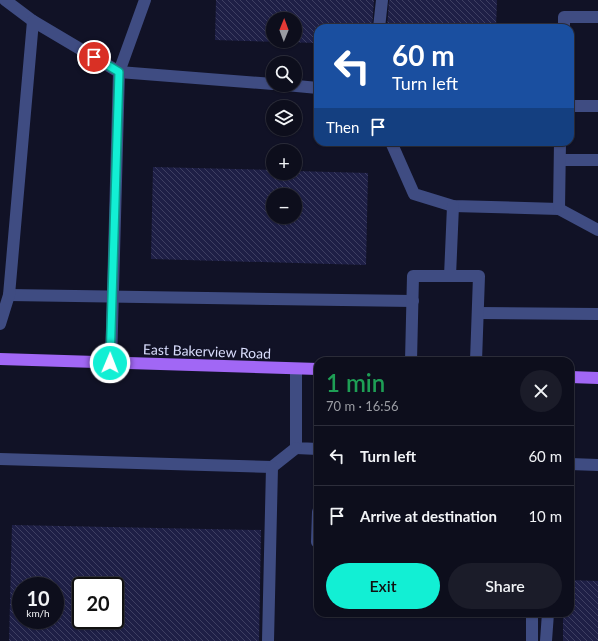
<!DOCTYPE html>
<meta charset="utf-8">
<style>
:root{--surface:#0d0e1c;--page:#1b1c29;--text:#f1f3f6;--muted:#9a9ca3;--line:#2d2e3b;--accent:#12efd4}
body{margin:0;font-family:Lato,sans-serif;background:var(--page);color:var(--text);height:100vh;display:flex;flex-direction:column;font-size:15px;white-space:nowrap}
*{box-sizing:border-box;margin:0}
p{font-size:13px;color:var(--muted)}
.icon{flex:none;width:22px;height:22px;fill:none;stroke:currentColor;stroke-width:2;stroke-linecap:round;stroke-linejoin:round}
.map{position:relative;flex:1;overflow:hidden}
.side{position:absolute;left:314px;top:357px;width:260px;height:260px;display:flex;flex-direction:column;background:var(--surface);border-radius:12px;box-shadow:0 1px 3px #0004,0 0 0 1px var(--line)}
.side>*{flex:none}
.hud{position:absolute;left:314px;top:24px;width:260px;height:122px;border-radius:12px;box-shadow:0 1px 3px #0004,0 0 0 1px var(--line);background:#1a4fa0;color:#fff;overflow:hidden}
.needle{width:26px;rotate:1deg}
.fabs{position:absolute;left:266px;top:12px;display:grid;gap:8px}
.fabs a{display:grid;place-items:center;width:36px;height:36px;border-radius:50%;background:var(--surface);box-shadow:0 1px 3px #0004,0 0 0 1px var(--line);font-size:20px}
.speed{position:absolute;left:12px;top:577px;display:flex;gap:8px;font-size:20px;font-weight:700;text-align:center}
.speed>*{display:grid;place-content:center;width:52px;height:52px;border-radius:50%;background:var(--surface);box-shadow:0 1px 3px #0004,0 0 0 1px var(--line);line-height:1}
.speed small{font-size:10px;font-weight:400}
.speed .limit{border:2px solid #111;border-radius:6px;background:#fff;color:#111}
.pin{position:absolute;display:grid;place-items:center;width:34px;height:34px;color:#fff;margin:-17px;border:2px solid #fff;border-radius:50%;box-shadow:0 1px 4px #0007}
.me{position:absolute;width:44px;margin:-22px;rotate:1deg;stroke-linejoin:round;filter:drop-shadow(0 0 3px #0008)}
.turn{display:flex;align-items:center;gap:14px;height:84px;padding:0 12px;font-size:18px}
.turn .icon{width:52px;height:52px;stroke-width:2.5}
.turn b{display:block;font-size:28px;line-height:34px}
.then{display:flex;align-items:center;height:38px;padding:0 12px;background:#0003;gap:8px;font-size:15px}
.round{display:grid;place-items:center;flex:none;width:42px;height:42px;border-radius:21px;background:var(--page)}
.overview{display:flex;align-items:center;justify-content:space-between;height:68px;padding:0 12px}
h1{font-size:24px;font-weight:600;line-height:30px;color:#1e9e55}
.cta{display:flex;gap:8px;margin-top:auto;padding:8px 12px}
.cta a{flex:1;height:46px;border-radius:24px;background:var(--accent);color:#111;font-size:16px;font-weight:600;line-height:46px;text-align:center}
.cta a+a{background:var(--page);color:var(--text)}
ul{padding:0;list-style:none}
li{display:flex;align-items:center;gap:12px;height:60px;padding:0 12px;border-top:1px solid var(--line)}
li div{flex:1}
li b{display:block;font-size:15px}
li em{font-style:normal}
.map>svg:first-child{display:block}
.building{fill:url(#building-back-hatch);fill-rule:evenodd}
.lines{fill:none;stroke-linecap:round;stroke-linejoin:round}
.minor{stroke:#3f4c82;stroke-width:12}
.major{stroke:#a167f5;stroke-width:12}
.route-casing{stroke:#0c9b8a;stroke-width:10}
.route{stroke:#12efd4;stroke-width:7}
.labels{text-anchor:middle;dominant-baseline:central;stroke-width:3;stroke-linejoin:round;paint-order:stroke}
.street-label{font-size:14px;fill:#d9ddfc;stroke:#111226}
</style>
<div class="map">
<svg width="598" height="641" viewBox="0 0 598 641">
<defs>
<pattern id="building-back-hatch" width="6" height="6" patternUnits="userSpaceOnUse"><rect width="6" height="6" fill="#1e1f46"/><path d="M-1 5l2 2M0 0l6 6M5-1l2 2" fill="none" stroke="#3e3f62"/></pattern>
</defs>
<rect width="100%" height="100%" fill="#111226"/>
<g class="building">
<path d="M216,0H374L372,28H318V43L215,40ZM273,19H295V41H273Z"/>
<path d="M389,0H497L496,28H387Z"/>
<path d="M153,167L273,170V173H295V171L368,173L366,265L151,259ZM273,195H295V217H273Z"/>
<path d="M12,525L261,530L259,641H9ZM21,586H55V620H21ZM81,586H115V620H81Z"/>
<path d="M570,580L598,581V641H563V613H570Z"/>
</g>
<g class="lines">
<g class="minor">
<path d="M5,0L33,21"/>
<path d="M379,28L382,0"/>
<path d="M564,28V17H598"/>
<path d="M286,85L318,88"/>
<path d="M570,106H598"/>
<path d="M391,142L414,194L453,206L559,209L598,230"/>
<path d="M560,160H598"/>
<path d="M559,209L560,142"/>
<path d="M450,276L453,206"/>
<path d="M9,295L413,301"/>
<path d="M478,313L598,314"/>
<path d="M0,324L9,295L33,21L119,72L145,0"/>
<path d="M411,361L413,276H479L476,361"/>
<path d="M111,363L119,72L273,84"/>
<path d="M296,369V448L318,449"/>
<path d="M0,459L272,467L296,448"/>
<path d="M570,464L598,465"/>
<path d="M318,512L317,542H318"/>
<path d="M268,641L272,467"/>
<path d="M532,641V613"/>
<path d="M546,641L548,613"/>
</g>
<g class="major">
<path d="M0,359L318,369"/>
<path d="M570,377L598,378"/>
</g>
</g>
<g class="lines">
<g class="route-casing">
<path id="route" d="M94,57L119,72L110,363"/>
</g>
<use href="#route" class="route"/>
</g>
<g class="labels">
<g class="street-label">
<text transform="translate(207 351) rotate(2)">East Bakerview Road</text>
</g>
</g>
</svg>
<div class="fabs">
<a><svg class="needle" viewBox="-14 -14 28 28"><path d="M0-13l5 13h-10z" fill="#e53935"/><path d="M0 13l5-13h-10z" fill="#9a9ca3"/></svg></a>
<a><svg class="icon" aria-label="search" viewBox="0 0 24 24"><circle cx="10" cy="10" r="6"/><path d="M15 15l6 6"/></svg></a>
<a><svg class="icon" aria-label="layers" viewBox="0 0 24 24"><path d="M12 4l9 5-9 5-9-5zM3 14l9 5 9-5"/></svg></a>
<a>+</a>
<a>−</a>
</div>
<div class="speed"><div>10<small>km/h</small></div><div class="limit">20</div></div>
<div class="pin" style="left:94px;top:57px;background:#d93025"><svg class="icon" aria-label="arrive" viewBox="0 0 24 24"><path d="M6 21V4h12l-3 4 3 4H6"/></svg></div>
<svg class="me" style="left:110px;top:363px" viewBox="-20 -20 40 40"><circle r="17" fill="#12efd4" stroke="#fff" stroke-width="3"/><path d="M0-11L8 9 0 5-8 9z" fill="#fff"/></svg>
<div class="hud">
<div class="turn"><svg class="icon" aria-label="left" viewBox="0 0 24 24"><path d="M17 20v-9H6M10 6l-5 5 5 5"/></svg><div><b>60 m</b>Turn left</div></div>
<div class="then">Then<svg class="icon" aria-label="arrive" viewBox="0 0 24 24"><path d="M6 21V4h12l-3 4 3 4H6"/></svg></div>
</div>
<section class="side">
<div class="overview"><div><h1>1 min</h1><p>70 m · 16:56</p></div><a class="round"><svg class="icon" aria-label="close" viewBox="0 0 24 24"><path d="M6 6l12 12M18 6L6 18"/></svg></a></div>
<ul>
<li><svg class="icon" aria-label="left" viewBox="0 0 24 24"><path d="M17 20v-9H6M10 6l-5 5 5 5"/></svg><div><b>Turn left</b></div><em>60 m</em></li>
<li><svg class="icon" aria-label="arrive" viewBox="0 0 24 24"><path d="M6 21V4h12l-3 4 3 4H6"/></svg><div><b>Arrive at destination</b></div><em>10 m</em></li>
</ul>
<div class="cta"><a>Exit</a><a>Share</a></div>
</section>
</div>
